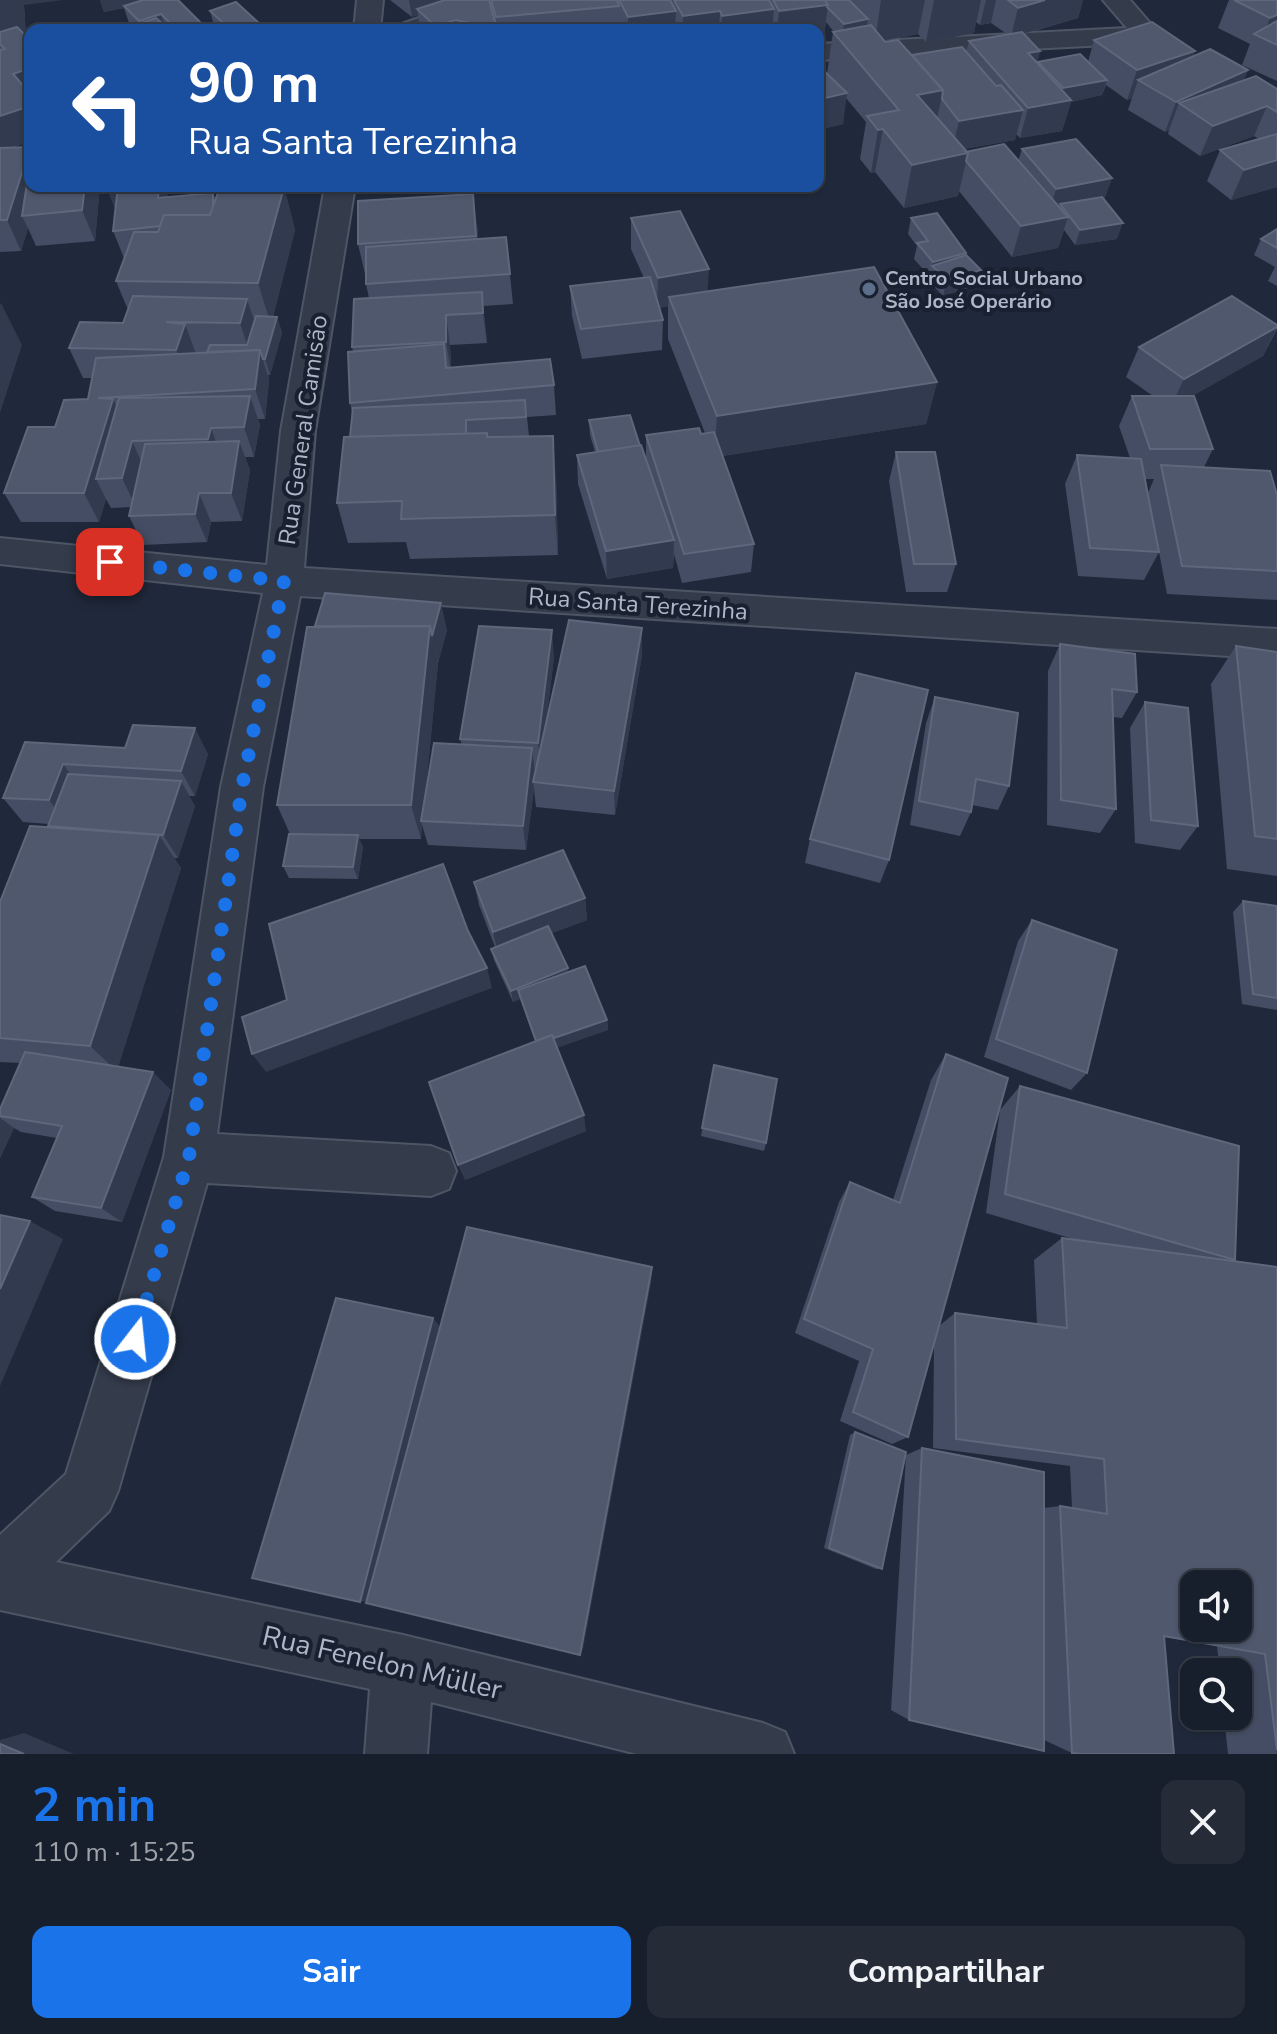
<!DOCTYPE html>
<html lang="pt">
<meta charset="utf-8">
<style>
:root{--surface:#181f2c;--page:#252c38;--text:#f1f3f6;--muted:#9fa2a9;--line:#363d48;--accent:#1a73e8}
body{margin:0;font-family:"Nunito Sans",sans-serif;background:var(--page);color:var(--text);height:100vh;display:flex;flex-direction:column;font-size:30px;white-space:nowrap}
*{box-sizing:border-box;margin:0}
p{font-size:26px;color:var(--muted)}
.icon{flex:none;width:44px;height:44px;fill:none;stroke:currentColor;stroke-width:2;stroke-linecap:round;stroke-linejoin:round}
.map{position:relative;height:1754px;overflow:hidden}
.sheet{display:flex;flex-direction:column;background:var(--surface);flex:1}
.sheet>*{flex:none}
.hud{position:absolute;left:24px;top:24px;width:800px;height:168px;border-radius:16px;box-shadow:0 2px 6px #0004,0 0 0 2px var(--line);background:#1a4fa0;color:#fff;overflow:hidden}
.controls{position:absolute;left:1180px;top:1570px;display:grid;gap:16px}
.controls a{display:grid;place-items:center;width:72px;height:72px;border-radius:16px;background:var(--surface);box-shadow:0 2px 6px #0004,0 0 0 2px var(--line);font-size:40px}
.pin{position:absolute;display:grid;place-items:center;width:68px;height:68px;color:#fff;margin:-34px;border-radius:16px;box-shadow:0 4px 12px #0006}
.me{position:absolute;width:88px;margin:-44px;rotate:16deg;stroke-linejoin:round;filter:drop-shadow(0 0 6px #0008)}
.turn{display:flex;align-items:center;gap:28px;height:168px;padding:0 32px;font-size:36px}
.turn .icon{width:104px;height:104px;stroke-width:2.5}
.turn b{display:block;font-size:56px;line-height:68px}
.round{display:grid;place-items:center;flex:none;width:84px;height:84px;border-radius:16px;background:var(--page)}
.headline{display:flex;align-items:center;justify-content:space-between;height:136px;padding:0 32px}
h1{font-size:48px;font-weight:700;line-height:60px;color:var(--accent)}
.cta{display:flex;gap:16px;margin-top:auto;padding:16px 32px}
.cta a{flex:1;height:92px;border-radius:16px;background:var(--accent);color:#fff;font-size:32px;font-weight:700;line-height:92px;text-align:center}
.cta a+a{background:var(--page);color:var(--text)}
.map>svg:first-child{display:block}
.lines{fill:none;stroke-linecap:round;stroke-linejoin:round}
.minor-casing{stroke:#4e5665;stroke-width:4}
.minor{fill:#343b4b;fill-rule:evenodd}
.wall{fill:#444d63;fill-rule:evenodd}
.shaded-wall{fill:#313a4e}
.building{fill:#4f586d;stroke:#5e677b;stroke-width:2;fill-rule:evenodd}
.route{stroke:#1a73e8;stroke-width:14;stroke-dasharray:0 25.2}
.service-dot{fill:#5c6f8a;stroke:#19202f;stroke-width:3}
.labels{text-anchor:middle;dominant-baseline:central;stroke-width:8;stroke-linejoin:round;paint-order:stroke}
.far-poi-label{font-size:20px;font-weight:bold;fill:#aeb6c7;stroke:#19202f;text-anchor:start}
.street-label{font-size:24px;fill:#aeb6c7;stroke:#19202f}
.near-street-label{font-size:28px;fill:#aeb6c7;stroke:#19202f}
</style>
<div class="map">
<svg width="1277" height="1754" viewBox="0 0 1277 1754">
<rect width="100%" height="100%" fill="#20293b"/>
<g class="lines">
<g class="minor-casing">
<g id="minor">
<path d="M357,0H383L380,30H354Z"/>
<path d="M470,0H507L503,5L433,30H395L399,25Z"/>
<path d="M1103,0H1130L1156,30L1175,39L1179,45L1175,51L1166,53L1143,43L818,60V44L1127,28Z"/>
<path d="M325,186H355L315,431L304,568L1277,629V659L300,596L263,787L217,1134L431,1146L449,1153L456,1171L449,1189L431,1196L207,1183L118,1491L109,1511L56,1562L403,1635L763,1723L785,1732L794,1754H637L431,1702L427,1754H365L370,1689L0,1610V1535L66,1474L164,1157L221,787L263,593L0,564V538L267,565L281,431Z"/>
</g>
</g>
<use href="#minor" class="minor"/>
</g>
<g class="wall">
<path d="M0,0L24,5L26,36L30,40V141L11,148L30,186H100L95,241L36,246L28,228L21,251L0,252Z"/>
<path d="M100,0H178L206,28L214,25L210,11L260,24L261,30H118L130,26L124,8L104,12Z"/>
<path d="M390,0H1083L1078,18L1024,34L1040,51L1037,63L1088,62L1094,40L1195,51L1193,56L1248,70L1243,81L1277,89V187L1231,200L1207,181L1220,150L1259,139L1254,136L1200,156L1168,134L1169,130L1165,132L1128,110L1132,98L1127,100L1106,85L1102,95L1071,102L1062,131L1020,138L1016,134L1015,140L964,149L966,152L1018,161L1022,149L1112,178L1104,200L1117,239L1075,245L1064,230L1058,248L1012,257L959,191L958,196L904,208L875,172L871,173L860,159L866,122L846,98L843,124L818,130V65L827,74L833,32H834L826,22L824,35L818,30H420L418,15L412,17ZM976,22L980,25L991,23L1007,34L969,41L966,52L912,55L883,41L918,34L926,42L974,33Z"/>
<path d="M1229,0H1277V81L1242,65L1250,44L1218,28Z"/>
<path d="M106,186H164L168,197L213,193L216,200L218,191L207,193L205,186H265L256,187H284L295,230L273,317H277L282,333L270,375H268L269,380L265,419H258L260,425L254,457H245L250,470L242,521L211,522L207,542L143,545L129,516L131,507L111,508L106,499L99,522H21L4,493L55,427L88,399L92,378H83L69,348L123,323L128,310L116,281L124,258L113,231L115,208Z"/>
<path d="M631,218L708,291L937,382L926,424L722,456L754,544L751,572L682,583L674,554L673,568L607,579L578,484L577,455L595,452L590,435L589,420L640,446L646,460V435L705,433L668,339V306L659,308L663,320L662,350L582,359L572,316L570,286L644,278L631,249Z"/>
<path d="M911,218L966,255L981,270L977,285L943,296L929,281L930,277L914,259L917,246L908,234Z"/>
<path d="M477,224L478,239L506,237L513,304L483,306L487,343L450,345L451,368L554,385L556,415L527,417L529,436L556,477L558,555L410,559L406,542L348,543L337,503L350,437L352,413L350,403L353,351L352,347L369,298L366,284V274H365L358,244Z"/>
<path d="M1277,229V286L1268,281L1275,267L1254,255L1261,239Z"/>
<path d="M1277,325V329L1263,356L1192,396L1213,449L1204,467L1277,495V600L1167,594L1159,552L1144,580L1078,576L1065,484L1077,455L1130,458L1119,426L1132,396H1153L1126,377L1139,347ZM1145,479H1154L1148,493Z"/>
<path d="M896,452L956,564L947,592H906L889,481Z"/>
<path d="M315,627L447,630L438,663L425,796L462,745L460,739L554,657L547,715L642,628V655L615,815L536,807L534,789L526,850L428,845L422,825L421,839H359L363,847L358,879L289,878L283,866L290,834L277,805Z"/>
<path d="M1060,644L1137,692L1122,718L1113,717L1116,809L1100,833L1047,825L1048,671Z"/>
<path d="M1236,646L1277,652V876L1227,869L1211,684Z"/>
<path d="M935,697L1009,786L998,810L972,805L971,812L960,836L910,825L926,723Z"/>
<path d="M1145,702L1198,826L1180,850L1135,843L1130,728Z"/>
<path d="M25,742L208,754L195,796H189L195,806L178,858H174L181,868L118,1067L171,1090L122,1222L55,1211L32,1197L57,1138L21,1132L14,1128L0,1158V1109L21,1063L0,1062V902L49,827V824L23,822L3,798Z"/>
<path d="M810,839L889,860L880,883L805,863Z"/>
<path d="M474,882L585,898L587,920L552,933L568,972L607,1020L608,1030L557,1047L586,1131L465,1180L535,1041L520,999L513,1002L494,960L491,949L495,947L479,905Z"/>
<path d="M1243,901L1277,906V1010L1242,1004L1233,912Z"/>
<path d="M1032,920L1087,1073L1071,1090L984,1057L1018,941Z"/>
<path d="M946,1054L939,1326L955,1313L1037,1324L1034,1260L1062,1238L1080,1241L986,1213L1000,1110L1020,1086L1235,1260L1233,1261L1277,1754H1228L1224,1716H1238V1672H1220L1217,1646L1164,1637L1072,1753L1044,1740L909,1720L891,1710L906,1455L882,1569H876L824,1548L850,1435L855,1432L906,1455L922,1448L1044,1508L1060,1506L1072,1508L1070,1466L933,1448L934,1344L908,1437L892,1444L840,1421L859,1361L795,1333L839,1202L850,1182L893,1200L931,1080Z"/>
<path d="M714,1065L766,1143L764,1151L701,1136Z"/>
</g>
<g class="shaded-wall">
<path d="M0,0H63L24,5L26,37L0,40Z"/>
<path d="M100,0H142L124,6V8L104,12Z"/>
<path d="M409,0H457L417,9L418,15L412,17Z"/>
<path d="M881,0H925L918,34L875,42Z"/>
<path d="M934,0H981L974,33L926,42Z"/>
<path d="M986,0H996L991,23L980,25Z"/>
<path d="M1045,0H1083L1078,18L1011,37L1018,8Z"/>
<path d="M828,5L824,35H818V30H777L779,11Z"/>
<path d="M774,9L772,30H721L722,16Z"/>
<path d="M676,11L675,30H628V17Z"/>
<path d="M720,11L719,30H683V16Z"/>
<path d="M161,14L166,30H141L139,21Z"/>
<path d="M1277,15V39L1262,38L1270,18Z"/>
<path d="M868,19L866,35L842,40L844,24Z"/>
<path d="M456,20L457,30H435V26Z"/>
<path d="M260,24L261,30H241Z"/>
<path d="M1040,51L1032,81L1028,53Z"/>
<path d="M1195,51L1184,81L1138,80L1132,98L1127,100L1137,70Z"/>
<path d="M30,68V103L13,74Z"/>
<path d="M1248,70L1236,100L1179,103L1169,130L1165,132L1176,102Z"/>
<path d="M1107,80L1102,95L1071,102L1062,131L1020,138L1028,108L1059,102L1063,88Z"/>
<path d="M943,90L934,133L917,95Z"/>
<path d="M847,93L843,124L818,130L821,99Z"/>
<path d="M30,106V141L0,151V116Z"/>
<path d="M1267,106L1254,136L1200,156L1213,126Z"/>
<path d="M1023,110L1015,140L952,151L959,121Z"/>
<path d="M883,129L875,172L871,173L878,130Z"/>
<path d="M30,148V186L22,216L28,228L21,251L7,220Z"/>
<path d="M968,153L958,196L904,208L912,165Z"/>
<path d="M1277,160V187L1231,200L1244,170Z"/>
<path d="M1112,178L1101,209L1060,204L1056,218L1047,219L1056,189Z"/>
<path d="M85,186H100L95,241L82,210Z"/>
<path d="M106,186H164L170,204L159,201L115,208Z"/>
<path d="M284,187L295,230L271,325L258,283Z"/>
<path d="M473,194L477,224L480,267L476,236Z"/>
<path d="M1068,217L1058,248L1012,257L1021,226Z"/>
<path d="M1123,223L1117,239L1075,245L1080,230Z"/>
<path d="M966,253L962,269L932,266L929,277L933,262Z"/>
<path d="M709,269L707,299L669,297L668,306L657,308L658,278Z"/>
<path d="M981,270L977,285L943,296L947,280Z"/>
<path d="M482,292L485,322L487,343L483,313Z"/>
<path d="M247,299L257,329L250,354L240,323Z"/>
<path d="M1,303L22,345L0,413V305Z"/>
<path d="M446,315L450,345L451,372L446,342Z"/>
<path d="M277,317L282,333L270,375L265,359Z"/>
<path d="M185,324L196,354L187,380L176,350Z"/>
<path d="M1277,327L1263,356L1170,408L1184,379Z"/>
<path d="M260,350L269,380L265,419L255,389Z"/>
<path d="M937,382L926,424L714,457L717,416Z"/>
<path d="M250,396L260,425L254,457L244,427Z"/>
<path d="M113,399L127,429L96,479L106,499L99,522L84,493Z"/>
<path d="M211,428L222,458L220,469L208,439Z"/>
<path d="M553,436L556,477L558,555L555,515Z"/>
<path d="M132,441L145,470L136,507L122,478Z"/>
<path d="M239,441L250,470L242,521L231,493Z"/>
<path d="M199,493L211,522L207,542L195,514Z"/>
<path d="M674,540L673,568L607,579L606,551Z"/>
<path d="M441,603L447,630L438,663L432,636Z"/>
<path d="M430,626L438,664L423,821H421L422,825L421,839L411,805Z"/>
<path d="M642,628V655L615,815L614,791Z"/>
<path d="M552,630L554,657L541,768L538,743Z"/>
<path d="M195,728L208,754L195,796L181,771Z"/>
<path d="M532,748L535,773L533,782L534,789L526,850L523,826Z"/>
<path d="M63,764L81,789L68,825L49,800Z"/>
<path d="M181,781L195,806L178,858L163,835Z"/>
<path d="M159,835L181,868L117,1071L90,1046Z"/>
<path d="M358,835L363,847L358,879L353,867Z"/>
<path d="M585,898L587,920L498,953L493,932Z"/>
<path d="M487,968L492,988L266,1072L252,1054Z"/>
<path d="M568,968L569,979L518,990L520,999L513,1002L511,991Z"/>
<path d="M607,1020L608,1030L540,1054L538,1044Z"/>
<path d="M153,1072L171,1090L122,1222L101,1208Z"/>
<path d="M584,1115L586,1131L465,1180L458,1165Z"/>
<path d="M0,1118L14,1128L0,1158Z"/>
<path d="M30,1221L63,1239L0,1386V1289Z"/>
<path d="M652,1267L651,1283L583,1649L580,1655Z"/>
<path d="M433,1318L444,1332L377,1599L360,1602Z"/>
<path d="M24,1733L74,1754H24L0,1744V1740Z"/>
</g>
<g class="building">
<path d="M143,0H178L208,30H177L161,14L139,21L124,6Z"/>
<path d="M445,0H489L497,29L456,20L435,26L417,9Z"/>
<path d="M491,0H617L619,6L496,17Z"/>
<path d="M619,0H670L676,11L628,17Z"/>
<path d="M674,0H769L774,9L722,16L720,11L683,16Z"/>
<path d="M773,0H825L828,5L779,11Z"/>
<path d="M825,0H849L868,19L844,24L827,7L828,5Z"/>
<path d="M1008,0H1045L1018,8Z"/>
<path d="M1234,0H1277V15L1270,18Z"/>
<path d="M236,2L260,24L241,30H231L210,11Z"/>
<path d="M156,18L170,30H118Z"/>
<path d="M1277,21V45L1254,34Z"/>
<path d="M1152,22L1195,51L1137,70L1094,40Z"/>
<path d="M221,23L228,30H208L206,28Z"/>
<path d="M871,25L885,42L898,40L943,90L917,95L968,153L912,165L883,129L878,130L867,116L899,110L833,32Z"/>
<path d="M17,27L30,40V68L13,74L27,90L30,89V106L0,116V50L5,49L0,44V32Z"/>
<path d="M1022,32L1040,51L1028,53L1071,100L1028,108L969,41Z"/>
<path d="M962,47L996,86L1001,85L1023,110L959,121L942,99L943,90L912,55Z"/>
<path d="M1210,49L1248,70L1176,102L1138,80Z"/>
<path d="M1080,54L1107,80L1063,88L1038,62Z"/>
<path d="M818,65L847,93L821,99L818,96Z"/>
<path d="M1256,76L1277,89V112L1267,106L1213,126L1179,103Z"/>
<path d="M1277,134V160L1244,170L1220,150Z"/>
<path d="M1076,139L1112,178L1056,189L1022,149Z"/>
<path d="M1004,144L1068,217L1021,226L966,161L968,153L966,152Z"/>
<path d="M30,147L7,220H0V148Z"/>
<path d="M30,164V186H85L82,210L22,216Z"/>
<path d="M118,186H159L158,198L213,193V208L210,215H164L160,226L113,231Z"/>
<path d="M220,187H284L258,283L116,281L134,232H158L164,215H210Z"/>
<path d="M473,194L476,236L358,244V201Z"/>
<path d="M1102,197L1123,223L1080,230L1060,204Z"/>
<path d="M680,211L709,269L658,278L631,218Z"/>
<path d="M937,213L966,253L933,262L917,243L928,241L911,218Z"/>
<path d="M1277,229V248L1261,239Z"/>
<path d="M506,237L510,274L366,284V247Z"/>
<path d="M966,255L981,270L947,280L932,266Z"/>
<path d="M874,267L937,382L717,416L669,297Z"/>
<path d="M650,277L663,320L581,329L570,286Z"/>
<path d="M482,292L483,313L446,315V342L352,347L354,299Z"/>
<path d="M133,296L247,299L240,323L166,322L185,324L176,350L69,348L80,322L123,323Z"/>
<path d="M1232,296L1277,325V327L1184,379L1139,347Z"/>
<path d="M256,316L277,317L265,359H263L260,350L207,352L210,345H247Z"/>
<path d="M444,344L446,368L550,359L554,385L350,403L348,352Z"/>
<path d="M260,350L255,389L98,398L113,399L84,493H4L28,427H55L64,400L88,399L96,358Z"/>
<path d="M250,396L244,427L211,428L208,439L132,441L122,478L96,479L119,398Z"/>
<path d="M1132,396H1194L1213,449H1150Z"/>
<path d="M525,400L526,417L466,420V434L350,437L353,408Z"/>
<path d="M630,415L640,446L598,452L589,420Z"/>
<path d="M699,428L701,434L714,432L754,544L684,554L646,435Z"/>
<path d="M487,433V437L553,436L555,515L401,519L402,501L337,503L344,437Z"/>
<path d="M239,441L231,493H199L195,514L129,516L145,444Z"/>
<path d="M641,445L674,540L606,551L577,455Z"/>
<path d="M896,452H935L956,564H914Z"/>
<path d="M1077,455L1141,459L1159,552L1090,548Z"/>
<path d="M1161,465L1270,471L1277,495V571L1182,566Z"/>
<path d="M325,593L441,603L432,636L430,626H315Z"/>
<path d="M569,620L642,628L614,791L533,782Z"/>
<path d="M430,626L411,805H277L307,627Z"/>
<path d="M479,626L552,630L538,743L460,739Z"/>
<path d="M1060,644L1135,654L1137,692L1112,689L1116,809L1061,800Z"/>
<path d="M1236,646L1277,652V839L1255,836Z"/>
<path d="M856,673L928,690L889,860L810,839Z"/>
<path d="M935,697L1018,713L1009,786L976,779L971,812L919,801Z"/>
<path d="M1145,702L1188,708L1198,826L1151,820Z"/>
<path d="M133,725L195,728L181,771L63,764L49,800L3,798L25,742L125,748Z"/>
<path d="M434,743L532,748L523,826L421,821Z"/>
<path d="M68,774L181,781L163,835L48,826Z"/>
<path d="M30,826L159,835L90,1046L0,1038V902Z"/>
<path d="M289,834L358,835L353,867L283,866Z"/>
<path d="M563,850L585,898L493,932L474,882Z"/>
<path d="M443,864L468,931L487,968L252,1054L242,1017L287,1000L269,924Z"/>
<path d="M1243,901L1277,906V998L1253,994Z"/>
<path d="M1032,920L1117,950L1087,1073L996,1039Z"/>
<path d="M548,926L568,968L511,991L491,949Z"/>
<path d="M585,966L607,1020L554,1038L552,1035L536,1041L518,990Z"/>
<path d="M552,1035L584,1115L458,1165L429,1082Z"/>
<path d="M25,1052L153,1072L101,1208L32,1197L62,1126L0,1116V1109Z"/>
<path d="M946,1054L1008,1078L908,1437L853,1412L873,1349L804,1319L850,1182L900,1203Z"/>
<path d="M714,1065L777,1079L766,1143L702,1128Z"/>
<path d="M1020,1086L1239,1146L1235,1260L1005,1194Z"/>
<path d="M0,1215L30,1221L0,1289Z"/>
<path d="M467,1227L652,1267L580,1655L366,1603Z"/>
<path d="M1062,1238L1277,1267V1750L1265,1654L1164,1636L1174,1754H1082L1072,1753L1060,1506L1107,1514L1104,1459L956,1439L955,1313L1067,1328ZM1194,1584H1238V1628H1194Z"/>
<path d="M336,1298L433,1318L360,1602L252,1578Z"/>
<path d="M855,1432L906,1452L882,1569L829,1548Z"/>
<path d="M922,1448L1044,1472V1751L909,1720Z"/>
<path d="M0,1744L24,1754H0Z"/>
</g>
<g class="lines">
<path class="route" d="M110,562L284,581L242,787L189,1157L135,1339"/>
</g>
<circle class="service-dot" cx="869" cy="289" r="8"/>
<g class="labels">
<g class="far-poi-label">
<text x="885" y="278">Centro Social Urbano<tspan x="885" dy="23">São José Operário</tspan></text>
</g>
<g class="street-label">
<text transform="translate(303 430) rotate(-82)">Rua General Camisão</text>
<text transform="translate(638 604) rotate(4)">Rua Santa Terezinha</text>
</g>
<g class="near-street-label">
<text transform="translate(382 1663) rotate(13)">Rua Fenelon Müller</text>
</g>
</g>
</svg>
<div class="controls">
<a><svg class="icon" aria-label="sound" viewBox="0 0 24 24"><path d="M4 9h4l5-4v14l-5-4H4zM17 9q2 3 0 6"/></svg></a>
<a><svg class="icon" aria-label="search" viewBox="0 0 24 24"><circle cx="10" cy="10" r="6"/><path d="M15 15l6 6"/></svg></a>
</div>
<div class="pin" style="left:110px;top:562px;background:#d93025"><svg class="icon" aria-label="arrive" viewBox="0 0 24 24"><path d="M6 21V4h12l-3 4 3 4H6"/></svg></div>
<svg class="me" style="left:135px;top:1339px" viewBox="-20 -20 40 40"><circle r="17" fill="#1a73e8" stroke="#fff" stroke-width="3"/><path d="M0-11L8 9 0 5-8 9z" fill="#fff"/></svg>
<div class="hud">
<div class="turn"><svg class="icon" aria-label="left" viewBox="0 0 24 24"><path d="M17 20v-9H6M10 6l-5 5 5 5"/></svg><div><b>90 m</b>Rua Santa Terezinha</div></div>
</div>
</div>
<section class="sheet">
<div class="headline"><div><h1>2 min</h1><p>110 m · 15:25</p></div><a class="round"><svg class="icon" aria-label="close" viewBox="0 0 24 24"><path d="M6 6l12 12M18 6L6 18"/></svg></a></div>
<div class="cta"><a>Sair</a><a>Compartilhar</a></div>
</section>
